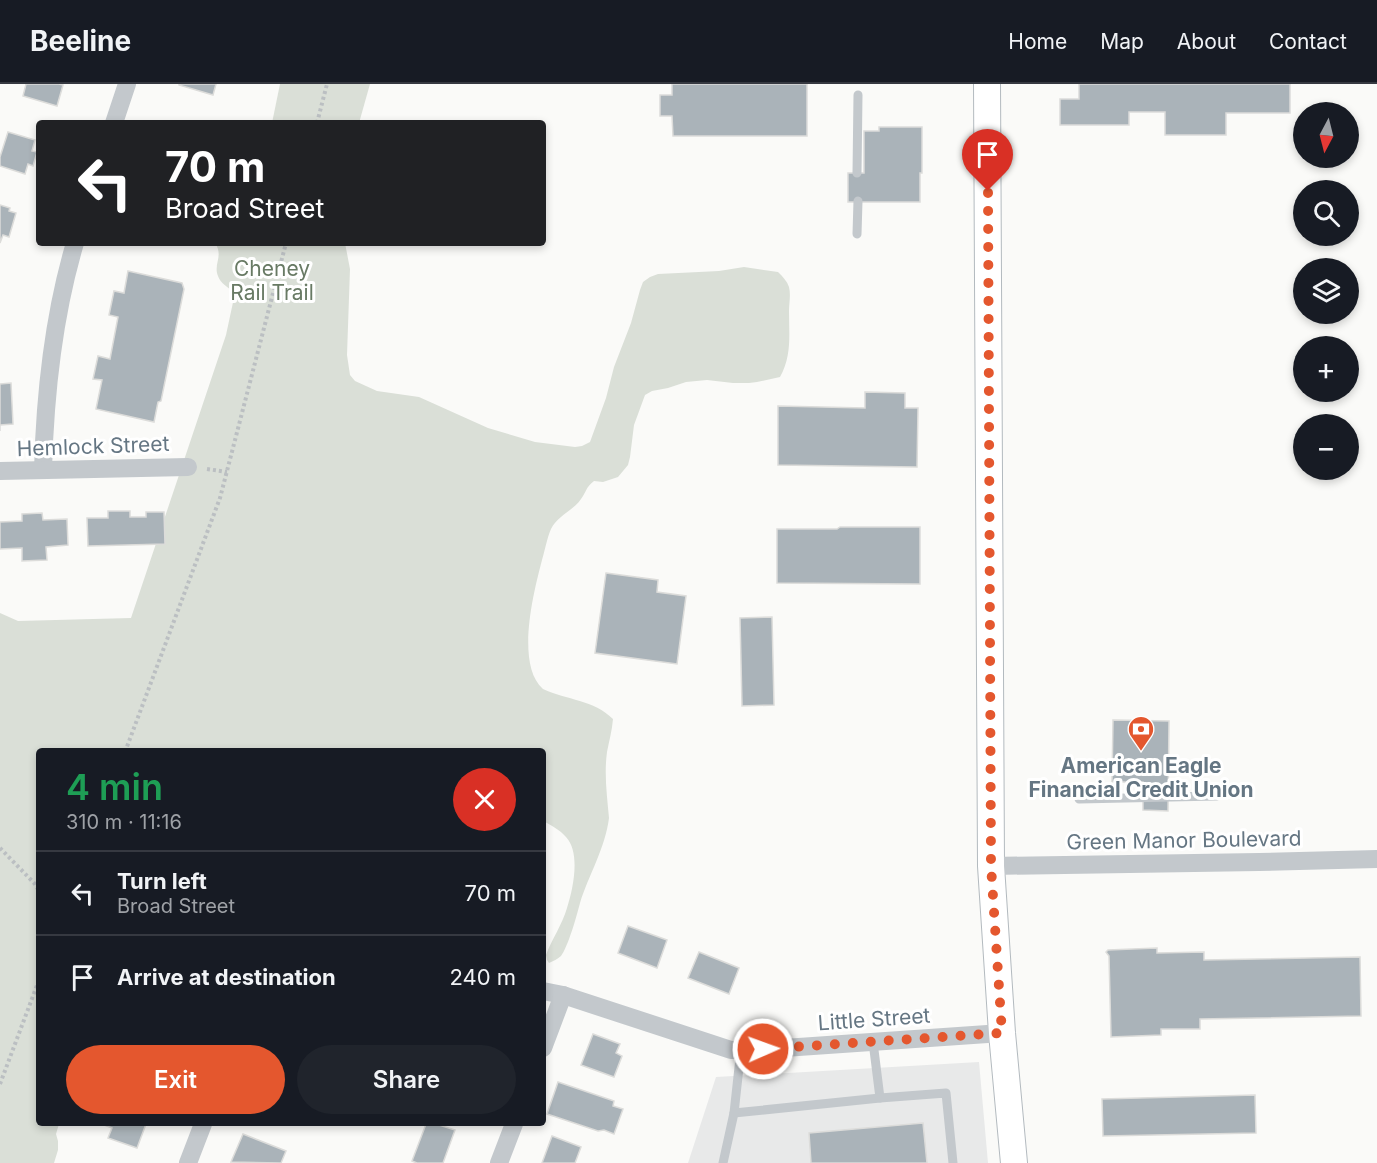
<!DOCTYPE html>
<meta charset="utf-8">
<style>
:root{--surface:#171b24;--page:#20242c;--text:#f1f3f6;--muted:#9ea1a6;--line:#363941;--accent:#e4572e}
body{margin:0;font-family:Inter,sans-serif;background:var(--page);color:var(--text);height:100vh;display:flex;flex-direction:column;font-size:22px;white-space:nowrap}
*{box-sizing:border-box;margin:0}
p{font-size:20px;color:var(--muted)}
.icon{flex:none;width:33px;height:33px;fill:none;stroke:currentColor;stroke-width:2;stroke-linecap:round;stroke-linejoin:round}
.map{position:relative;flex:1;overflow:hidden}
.panel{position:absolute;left:36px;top:664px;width:510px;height:378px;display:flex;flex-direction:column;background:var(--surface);border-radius:6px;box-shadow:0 3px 9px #0003}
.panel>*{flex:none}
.guide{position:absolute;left:36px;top:36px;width:510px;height:126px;border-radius:6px;box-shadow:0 3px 9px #0003;background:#202124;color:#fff;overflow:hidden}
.needle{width:39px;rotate:187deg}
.fabs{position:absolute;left:1293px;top:18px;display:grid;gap:12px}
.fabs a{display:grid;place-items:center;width:66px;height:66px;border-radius:50%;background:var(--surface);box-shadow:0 3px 9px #0003;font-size:30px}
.pin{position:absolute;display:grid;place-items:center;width:51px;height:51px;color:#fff;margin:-62px -26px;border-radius:50% 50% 50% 0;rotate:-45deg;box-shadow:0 0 6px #0007}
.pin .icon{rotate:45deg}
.me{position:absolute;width:66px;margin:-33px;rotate:88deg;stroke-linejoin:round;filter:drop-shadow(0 0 4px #0008)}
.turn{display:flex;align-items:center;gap:21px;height:126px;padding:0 30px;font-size:27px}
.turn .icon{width:78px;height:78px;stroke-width:2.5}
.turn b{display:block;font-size:42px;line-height:51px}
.round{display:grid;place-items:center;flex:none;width:63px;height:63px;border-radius:32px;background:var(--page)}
.headline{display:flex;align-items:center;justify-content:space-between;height:102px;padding:0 30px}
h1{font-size:36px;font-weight:600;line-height:45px;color:#1e9e55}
.action{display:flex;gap:12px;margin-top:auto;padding:12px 30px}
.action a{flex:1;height:69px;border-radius:36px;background:var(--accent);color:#fff;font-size:24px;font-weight:600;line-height:69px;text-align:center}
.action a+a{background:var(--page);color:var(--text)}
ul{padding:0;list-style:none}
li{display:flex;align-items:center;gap:18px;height:84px;padding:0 30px;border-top:2px solid var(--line)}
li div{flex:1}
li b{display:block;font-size:22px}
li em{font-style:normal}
header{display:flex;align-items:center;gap:36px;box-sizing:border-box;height:84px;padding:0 30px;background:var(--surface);border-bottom:2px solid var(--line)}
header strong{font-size:28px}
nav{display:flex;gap:33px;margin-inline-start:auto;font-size:21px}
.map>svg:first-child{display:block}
.built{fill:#e8e9e9}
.green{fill:#dadfd7}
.building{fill:#aab3b9;stroke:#dcdcda;stroke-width:1.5}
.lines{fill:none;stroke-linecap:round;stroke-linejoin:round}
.secondary-casing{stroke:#b3babf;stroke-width:28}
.path{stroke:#bbbfc2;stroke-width:4;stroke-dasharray:3 3;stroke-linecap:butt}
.lane{stroke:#c3c8cc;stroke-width:9}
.street{stroke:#c3c8cc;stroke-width:18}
.secondary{stroke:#fff;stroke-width:26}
.route{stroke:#e4572e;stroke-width:10;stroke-dasharray:0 18}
.labels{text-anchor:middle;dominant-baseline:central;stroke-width:6;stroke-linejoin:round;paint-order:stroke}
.park-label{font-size:21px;fill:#687a64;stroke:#fff}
.street-label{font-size:21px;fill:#657683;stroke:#fff}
.poi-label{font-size:21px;font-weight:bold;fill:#657683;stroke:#fff}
</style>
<header>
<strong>Beeline</strong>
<nav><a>Home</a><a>Map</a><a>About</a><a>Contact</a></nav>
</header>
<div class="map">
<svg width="1377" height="1079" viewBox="0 0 1377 1079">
<rect width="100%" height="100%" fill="#fafaf8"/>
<path class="built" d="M979,978L988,1079H688L716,993Z"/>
<g class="green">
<path d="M280,0H370L359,39H272Z"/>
<path d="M215,159H345L350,185L347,271L350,291L355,297L377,307L419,313L488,344L535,358L575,363L582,362L590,358L606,314L614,283L631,239L640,206L643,198L650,193L658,190L719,187L744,183L778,188C783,193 787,197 789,203C791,211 789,219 789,227C789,251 792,271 780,293L757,298L749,299H733L707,296L686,298L668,304L652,307L645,311L634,341L630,373L628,381L618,393L603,398L594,397C585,404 587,407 581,415C573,427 558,431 551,445C547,454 545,466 542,476C534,507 515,580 543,605C567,616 594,616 613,635C612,647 609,657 607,668C604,690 607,712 609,734C605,765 589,790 580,819C577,831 568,863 561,872C558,875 553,877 549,879L547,876L546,871C552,855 562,841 567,824C573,805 581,769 566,753C560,746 551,741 543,737V668H39V1040H59L56,1050L58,1057V1066L54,1079H0V529L18,537L131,534L226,251L235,209C229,204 220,199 218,192C213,180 224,172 215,159Z"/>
</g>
<g class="building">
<path d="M26,0H59L63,1L57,22L23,12Z"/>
<path d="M179,0H216L213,11L179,1Z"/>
<path d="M672,0H807V52H673L672,32H660V11H672Z"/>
<path d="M1079,0H1290V29H1226V51H1165V28H1129V41H1060V15H1079Z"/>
<path d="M879,43H922V89H920V118H848V89H864V47H879Z"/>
<path d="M8,48L35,56L32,67L37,68L33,82L28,80L25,90L0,82V73Z"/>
<path d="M0,121L10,124L9,127L16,129L9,153L3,151L0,159Z"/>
<path d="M128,187L182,199L184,205L161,317L158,318L154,338L96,325L102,296L93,295L98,272L110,275L118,233L109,231L114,207L124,209Z"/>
<path d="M11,299L13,340L0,341V347V300Z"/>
<path d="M865,308L905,309V324H918L917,383L778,381V322L865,324Z"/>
<path d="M108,427H130V433H146V428H164L165,460L88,462L87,434H108Z"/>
<path d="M42,429L43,436L67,435L68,461L46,463L47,476L22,477V464L0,465V438L22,437V430Z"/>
<path d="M840,443H920V500L777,499V445H837Z"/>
<path d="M606,489L658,496L657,508L686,512L677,580L595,569Z"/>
<path d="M772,533L774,621L742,622L740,534Z"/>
<path d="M1113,636L1169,637L1168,727L1143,726V698H1112Z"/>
<path d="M628,842L667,856L657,884L618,869Z"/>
<path d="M1157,864V869L1204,868V876L1360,873L1361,932L1200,935V945H1161V951L1111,953L1109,872L1106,868L1108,866Z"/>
<path d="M699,868L739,884L729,910L688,894Z"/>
<path d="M593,950L620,960L616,969L622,972L614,993L581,981Z"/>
<path d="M558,998L614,1017L613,1022L623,1025L614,1050L604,1046L598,1047L547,1030Z"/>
<path d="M1255,1011L1256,1049L1103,1052L1102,1015Z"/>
<path d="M923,1039L927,1079H811L809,1049Z"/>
<path d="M105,1040H146L137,1064L108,1054L112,1044L104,1041Z"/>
<path d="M426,1040H436L455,1046L443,1079H417L412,1077Z"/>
<path d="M243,1050L286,1067L281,1079L231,1078Z"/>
<path d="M552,1052L581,1063L575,1079H542Z"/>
</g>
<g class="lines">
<g class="secondary-casing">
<path id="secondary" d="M987,0L991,782L1002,949L1014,1079"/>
</g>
<g class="path">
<path d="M317,39L327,0"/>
<path d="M207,385L227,388"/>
<path d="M125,668L220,414L286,159"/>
<path d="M0,764L35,800L39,807"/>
<path d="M0,1000L39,896"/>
</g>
<g class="lane">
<path d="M857,89L858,11"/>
<path d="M857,150L858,117"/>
<path d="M1079,715L1217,712"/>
<path d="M873,958L880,1014"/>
<path d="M741,965L734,1029L880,1014L946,1009L953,1079"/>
<path d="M723,1079L734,1029"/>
</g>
<g class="street">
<path d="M114,39L127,0"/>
<path d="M43,386C45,309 53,233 75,159"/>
<path d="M0,387L188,383"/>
<path d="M991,782L1259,778L1377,775"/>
<path d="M543,907L563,911L731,966L784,964L1002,949"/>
<path d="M543,964L563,911"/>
<path d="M188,1079L203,1040"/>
<path d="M499,1079L514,1040"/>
</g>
<use href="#secondary" class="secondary"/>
</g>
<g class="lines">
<path class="route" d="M763,965L1002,949L991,782L988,107"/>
</g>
<defs>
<g id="bank-pin" transform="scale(1.35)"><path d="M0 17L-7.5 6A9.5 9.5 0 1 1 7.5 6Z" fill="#e4572e" stroke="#fff"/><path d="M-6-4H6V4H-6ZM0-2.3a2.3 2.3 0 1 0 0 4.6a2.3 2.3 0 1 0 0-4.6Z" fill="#fff"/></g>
</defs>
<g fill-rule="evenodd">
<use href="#bank-pin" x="1141" y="645"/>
</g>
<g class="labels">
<g class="park-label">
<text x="272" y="184">Cheney<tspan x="272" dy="24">Rail Trail</tspan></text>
</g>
<g class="street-label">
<text transform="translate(93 362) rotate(-2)">Hemlock Street</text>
<text transform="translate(1184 756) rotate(-1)">Green Manor Boulevard</text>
<text transform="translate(874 935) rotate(-4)">Little Street</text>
</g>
<g class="poi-label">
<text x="1141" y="681">American Eagle<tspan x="1141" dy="24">Financial Credit Union</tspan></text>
</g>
</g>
</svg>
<div class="fabs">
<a><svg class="needle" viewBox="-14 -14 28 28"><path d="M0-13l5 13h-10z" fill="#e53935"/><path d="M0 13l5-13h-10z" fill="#9ea1a6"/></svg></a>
<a><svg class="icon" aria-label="search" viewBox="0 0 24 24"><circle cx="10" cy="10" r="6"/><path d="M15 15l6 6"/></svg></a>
<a><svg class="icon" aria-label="layers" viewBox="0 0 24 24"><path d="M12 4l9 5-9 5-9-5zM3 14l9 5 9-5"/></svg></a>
<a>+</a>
<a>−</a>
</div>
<div class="pin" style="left:988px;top:107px;background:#d93025"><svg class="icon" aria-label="arrive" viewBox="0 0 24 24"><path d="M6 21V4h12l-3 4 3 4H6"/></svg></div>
<svg class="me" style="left:763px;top:965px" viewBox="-20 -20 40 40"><circle r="17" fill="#e4572e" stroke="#fff" stroke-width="3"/><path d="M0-11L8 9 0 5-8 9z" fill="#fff"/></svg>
<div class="guide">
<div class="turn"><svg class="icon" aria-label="left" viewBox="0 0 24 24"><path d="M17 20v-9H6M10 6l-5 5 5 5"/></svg><div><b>70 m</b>Broad Street</div></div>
</div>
<section class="panel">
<div class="headline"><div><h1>4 min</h1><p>310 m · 11:16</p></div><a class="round" style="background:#d93025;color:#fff"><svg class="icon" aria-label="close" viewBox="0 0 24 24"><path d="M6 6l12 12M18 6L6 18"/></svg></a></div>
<ul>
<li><svg class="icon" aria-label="left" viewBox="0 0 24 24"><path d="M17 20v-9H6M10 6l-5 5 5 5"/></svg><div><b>Turn left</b><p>Broad Street</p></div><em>70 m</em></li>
<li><svg class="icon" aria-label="arrive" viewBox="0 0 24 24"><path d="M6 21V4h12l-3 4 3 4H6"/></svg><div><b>Arrive at destination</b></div><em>240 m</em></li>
</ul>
<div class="action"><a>Exit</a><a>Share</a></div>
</section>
</div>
